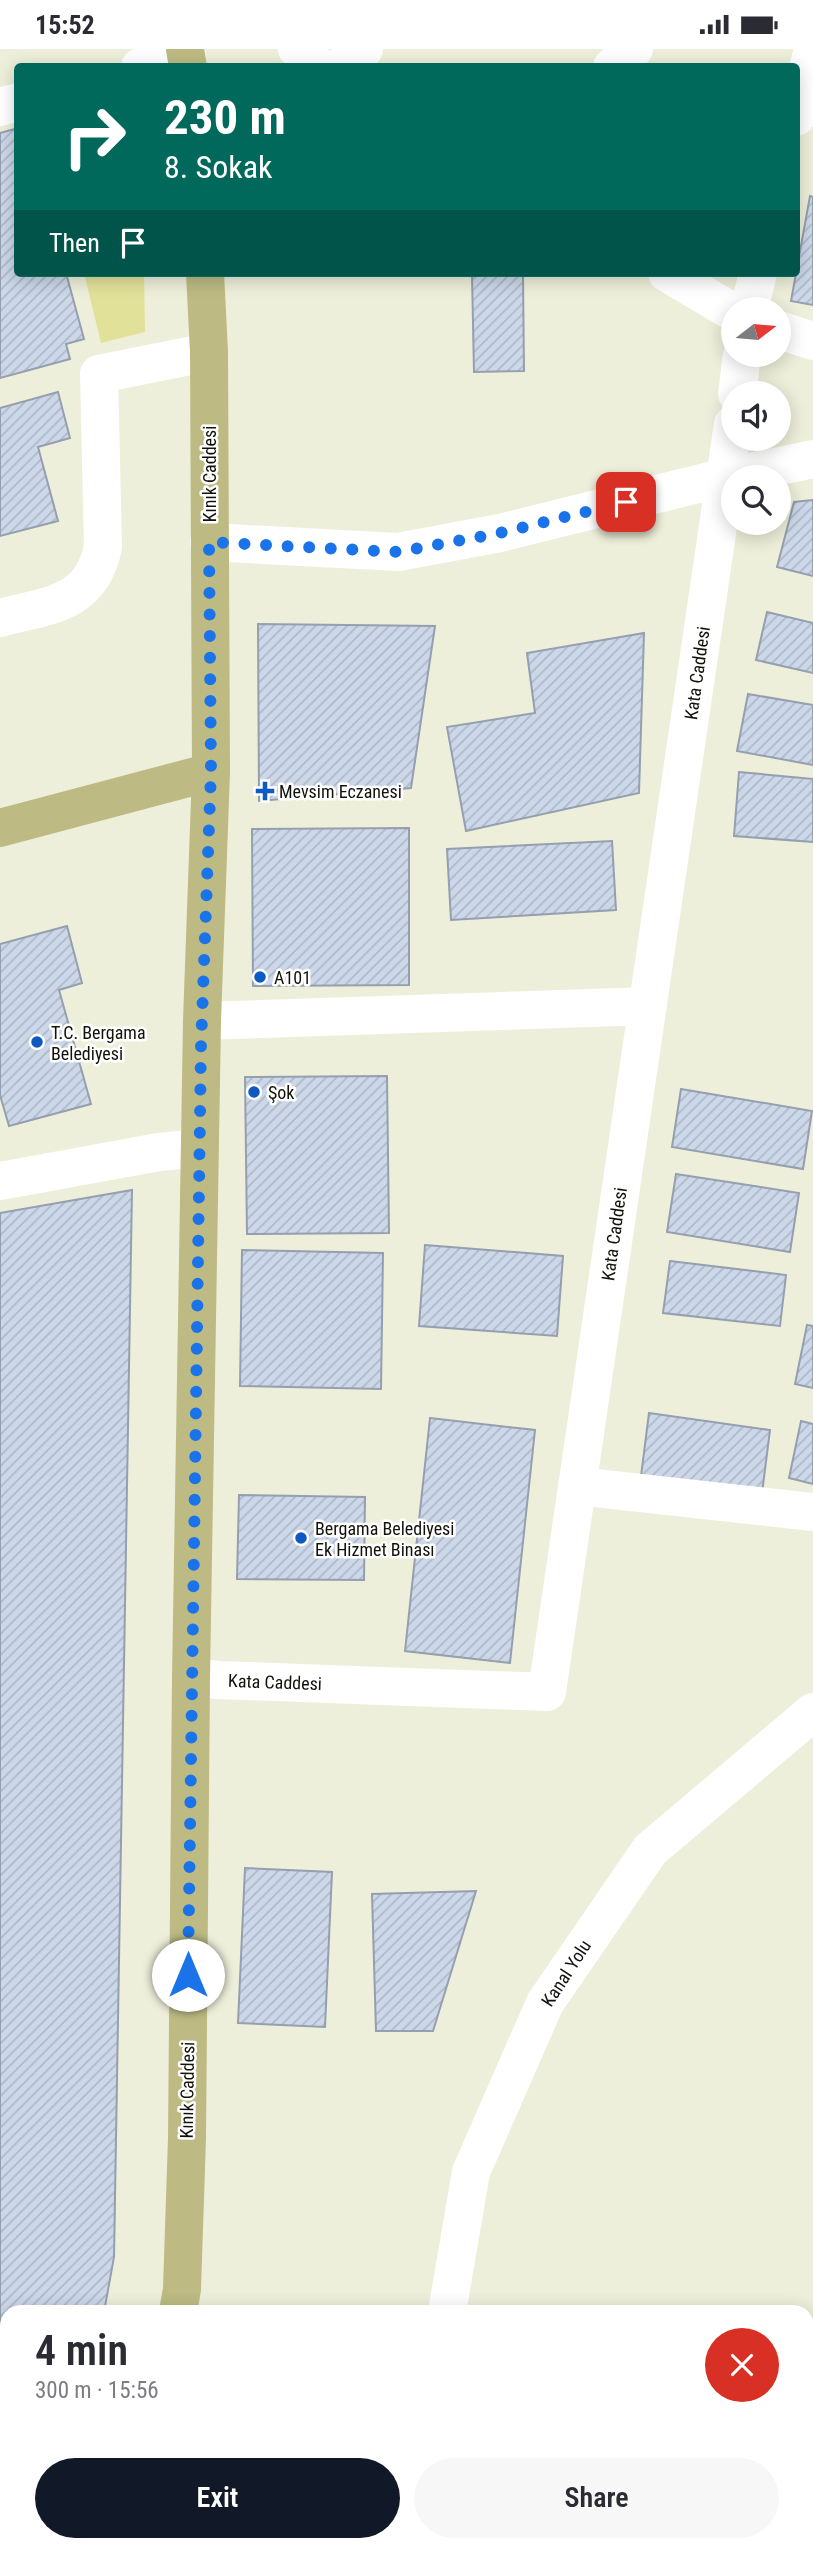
<!DOCTYPE html>
<meta charset="utf-8">
<style>
:root{--surface:#fff;--page:#f7f7f7;--text:#2b2b33;--muted:#7c7c81;--accent:#111827}
body{margin:0;font-family:"Roboto Condensed",sans-serif;background:var(--page);color:var(--text);height:100vh;display:flex;flex-direction:column;font-size:26px;white-space:nowrap}
*{box-sizing:border-box;margin:0}
p{font-size:23px;color:var(--muted)}
.icon{flex:none;width:38px;height:38px;fill:none;stroke:currentColor;stroke-width:2;stroke-linecap:round;stroke-linejoin:round}
.map{position:relative;flex:1;overflow:hidden}
.panel{position:absolute;left:0px;top:2256px;width:814px;height:247px;display:flex;flex-direction:column;background:var(--surface);border-radius:21px 21px 0 0;box-shadow:0 4px 18px #0003}
.panel>*{flex:none}
.guide{position:absolute;left:14px;top:14px;width:786px;height:214px;border-radius:7px;box-shadow:0 4px 18px #0003;background:#00695c;color:#fff;overflow:hidden}
.needle{width:46px;rotate:74deg}
.fabs{position:absolute;left:721px;top:248px;display:grid;gap:14px}
.fabs a{display:grid;place-items:center;width:70px;height:70px;border-radius:50%;background:var(--surface);box-shadow:0 4px 18px #0003;font-size:35px}
.pin{position:absolute;display:grid;place-items:center;width:60px;height:60px;color:#fff;margin:-30px;border-radius:14px;box-shadow:0 4px 10px #0006}
.me{position:absolute;width:77px;margin:-38px;rotate:0deg;stroke-linejoin:round;filter:drop-shadow(0 0 5px #0008)}
.turn{display:flex;align-items:center;gap:24px;height:147px;padding:0 35px;font-size:32px}
.turn .icon{width:91px;height:91px;stroke-width:2.5}
.turn b{display:block;font-size:49px;line-height:60px}
.then{display:flex;align-items:center;height:66px;padding:0 35px;background:#0003;gap:14px;font-size:26px}
.round{display:grid;place-items:center;flex:none;width:74px;height:74px;border-radius:37px;background:var(--page)}
.head{display:flex;align-items:center;justify-content:space-between;height:119px;padding:0 35px}
h1{font-size:42px;font-weight:600;line-height:52px}
.button{display:flex;gap:14px;margin-top:auto;padding:14px 35px}
.button a{flex:1;height:80px;border-radius:42px;background:var(--accent);color:#fff;font-size:28px;font-weight:600;line-height:80px;text-align:center}
.button a+a{background:var(--page);color:var(--text)}
.status{display:flex;justify-content:space-between;align-items:center;height:49px;padding:0 35px;background:var(--surface);direction:ltr}
.status svg{height:19px;fill:currentColor}
.map>svg:first-child{display:block}
.green{fill:#e2e19a}
.building{fill:url(#building-hatch);stroke:#949faf;stroke-width:2}
.lines{fill:none;stroke-linecap:round;stroke-linejoin:round}
.minor{stroke:#fff;stroke-width:38}
.major{stroke:#bdbb83;stroke-width:38}
.route{stroke:#1a73e8;stroke-width:12;stroke-dasharray:0 21.6}
.poi-dot{fill:#0f59c3;stroke:#fff;stroke-width:2.5}
.labels{text-anchor:middle;dominant-baseline:central;stroke-width:5;stroke-linejoin:round;paint-order:stroke}
.street-label{font-size:18px;fill:#12120b;stroke:#fff}
.poi-label{font-size:18px;fill:#12120b;stroke:#fff;text-anchor:start}
</style>
<div class="status"><b>15:52</b><svg viewBox="0 0 49 12"><path d="M0 12V9h3v3zM5 12V6h3v6zM10 12V3h3v9zM15 12V0h3v12zM26 1h20v11H26zM47 4h2v5h-2z"/></svg></div>
<div class="map">
<svg width="813" height="2502" viewBox="0 0 813 2502">
<defs>
<pattern id="building-hatch" width="6" height="6" patternUnits="userSpaceOnUse" patternTransform="scale(1.75)"><rect width="6" height="6" fill="#ccd8e9"/><path d="M-1 1l2-2M0 6l6-6M5 7l2-2" fill="none" stroke="#aeb8c6"/></pattern>
</defs>
<rect width="100%" height="100%" fill="#eeefda"/>
<path class="green" d="M84,224H144L145,283L101,294Z"/>
<g class="building">
<path d="M18,79V224H66L84,290L66,295L70,310L0,329V84Z"/>
<path d="M810,147L813,148V256L791,252Z"/>
<path d="M472,226H523L524,322L474,323Z"/>
<path d="M58,343L70,389L38,398L58,472L0,487V359Z"/>
<path d="M813,451V527L777,518L794,453Z"/>
<path d="M767,563L813,574V624L756,611Z"/>
<path d="M258,575L435,577L411,739L259,752Z"/>
<path d="M644,584L639,744L466,782L447,678L535,664L527,604Z"/>
<path d="M748,645L813,656V716L737,702Z"/>
<path d="M739,723L813,730V793L734,787Z"/>
<path d="M409,779V936L253,937L252,780Z"/>
<path d="M612,792L616,861L451,871L447,800Z"/>
<path d="M67,877L82,934L59,941L91,1055L9,1077L0,1046V895Z"/>
<path d="M387,1027L389,1184L247,1185L245,1028Z"/>
<path d="M681,1040L812,1062L803,1120L672,1098Z"/>
<path d="M676,1125L799,1144L790,1203L667,1183Z"/>
<path d="M132,1141L114,2208L104,2263H7V2441L0,2442V1164Z"/>
<path d="M425,1196L563,1207L557,1287L419,1277Z"/>
<path d="M242,1201L383,1204L381,1340L240,1337Z"/>
<path d="M670,1212L786,1226L780,1277L663,1264Z"/>
<path d="M807,1276L813,1277V1339L795,1335Z"/>
<path d="M649,1364L770,1381L762,1444L641,1427Z"/>
<path d="M430,1369L535,1381L510,1614L405,1602Z"/>
<path d="M801,1372L813,1375V1435L789,1429Z"/>
<path d="M239,1446L365,1448L364,1531L237,1530Z"/>
<path d="M245,1819L332,1823L325,1978L238,1974Z"/>
<path d="M476,1842L433,1982H376L372,1845Z"/>
</g>
<g class="lines">
<g class="minor">
<path d="M297,0L320,18"/>
<path d="M140,18L187,6"/>
<path d="M340,18L364,0"/>
<path d="M612,18L634,0"/>
<path d="M0,58L18,53"/>
<path d="M796,68L813,0"/>
<path d="M667,224L733,263"/>
<path d="M749,261L758,224"/>
<path d="M779,281L813,292"/>
<path d="M737,345L742,306"/>
<path d="M209,493L398,503L500,484L726,428L813,410"/>
<path d="M0,569C49,556 91,556 103,498L99,325L209,303"/>
<path d="M202,972L648,957"/>
<path d="M0,1132L159,1103L199,1099"/>
<path d="M577,1437L813,1463"/>
<path d="M191,1628L218,1631L547,1643L733,375"/>
<path d="M447,2263L471,2123L545,1954L650,1801L813,1663"/>
<path d="M426,2502L428,2496"/>
</g>
<g class="major">
<path d="M185,0L188,18"/>
<path d="M0,779L211,723"/>
<path d="M178,2263L182,2240L187,2089L191,1628L202,972L211,723L209,303L205,224"/>
<path d="M140,2502L142,2496"/>
</g>
</g>
<g class="lines">
<path class="route" d="M188,1926L201,997L211,723L209,493L398,503L500,484L626,453"/>
</g>
<g class="poi-dot">
<path d="M261.5 731.5h7v7h7v7h-7v7h-7v-7h-7v-7h7z"/>
<circle cx="260" cy="928" r="7"/>
<circle cx="37" cy="993" r="7"/>
<circle cx="254" cy="1043" r="7"/>
<circle cx="301" cy="1489" r="7"/>
</g>
<g class="labels">
<g class="street-label">
<text transform="translate(209 425) rotate(-90)">Kınık Caddesi</text>
<text transform="translate(697 624) rotate(-82)">Kata Caddesi</text>
<text transform="translate(614 1185) rotate(-82)">Kata Caddesi</text>
<text transform="translate(275 1633) rotate(2)">Kata Caddesi</text>
<text transform="translate(566 1924) rotate(-57)">Kanal Yolu</text>
<text transform="translate(187 2041) rotate(-89)">Kınık Caddesi</text>
</g>
<g class="poi-label">
<text x="279" y="742">Mevsim Eczanesi</text>
<text x="274" y="928">A101</text>
<text x="51" y="983">T.C. Bergama<tspan x="51" dy="21">Belediyesi</tspan></text>
<text x="268" y="1043">Şok</text>
<text x="315" y="1479">Bergama Belediyesi<tspan x="315" dy="21">Ek Hizmet Binası</tspan></text>
</g>
</g>
</svg>
<div class="fabs">
<a><svg class="needle" viewBox="-14 -14 28 28"><path d="M0-13l5 13h-10z" fill="#e53935"/><path d="M0 13l5-13h-10z" fill="#7c7c81"/></svg></a>
<a><svg class="icon" aria-label="sound" viewBox="0 0 24 24"><path d="M4 9h4l5-4v14l-5-4H4zM17 9q2 3 0 6"/></svg></a>
<a><svg class="icon" aria-label="search" viewBox="0 0 24 24"><circle cx="10" cy="10" r="6"/><path d="M15 15l6 6"/></svg></a>
</div>
<div class="pin" style="left:626px;top:453px;background:#d93025"><svg class="icon" aria-label="arrive" viewBox="0 0 24 24"><path d="M6 21V4h12l-3 4 3 4H6"/></svg></div>
<svg class="me" style="left:188px;top:1926px" viewBox="-20 -20 40 40"><circle r="19" fill="#fff"/><path d="M0-13L10 11 0 6-10 11z" fill="#1a73e8"/></svg>
<div class="guide">
<div class="turn"><svg class="icon" aria-label="right" viewBox="0 0 24 24"><path d="M7 20v-9h11M14 6l5 5-5 5"/></svg><div><b>230 m</b>8. Sokak</div></div>
<div class="then">Then<svg class="icon" aria-label="arrive" viewBox="0 0 24 24"><path d="M6 21V4h12l-3 4 3 4H6"/></svg></div>
</div>
<section class="panel">
<div class="head"><div><h1>4 min</h1><p>300 m · 15:56</p></div><a class="round" style="background:#d93025;color:#fff"><svg class="icon" aria-label="close" viewBox="0 0 24 24"><path d="M6 6l12 12M18 6L6 18"/></svg></a></div>
<div class="button"><a>Exit</a><a>Share</a></div>
</section>
</div>
